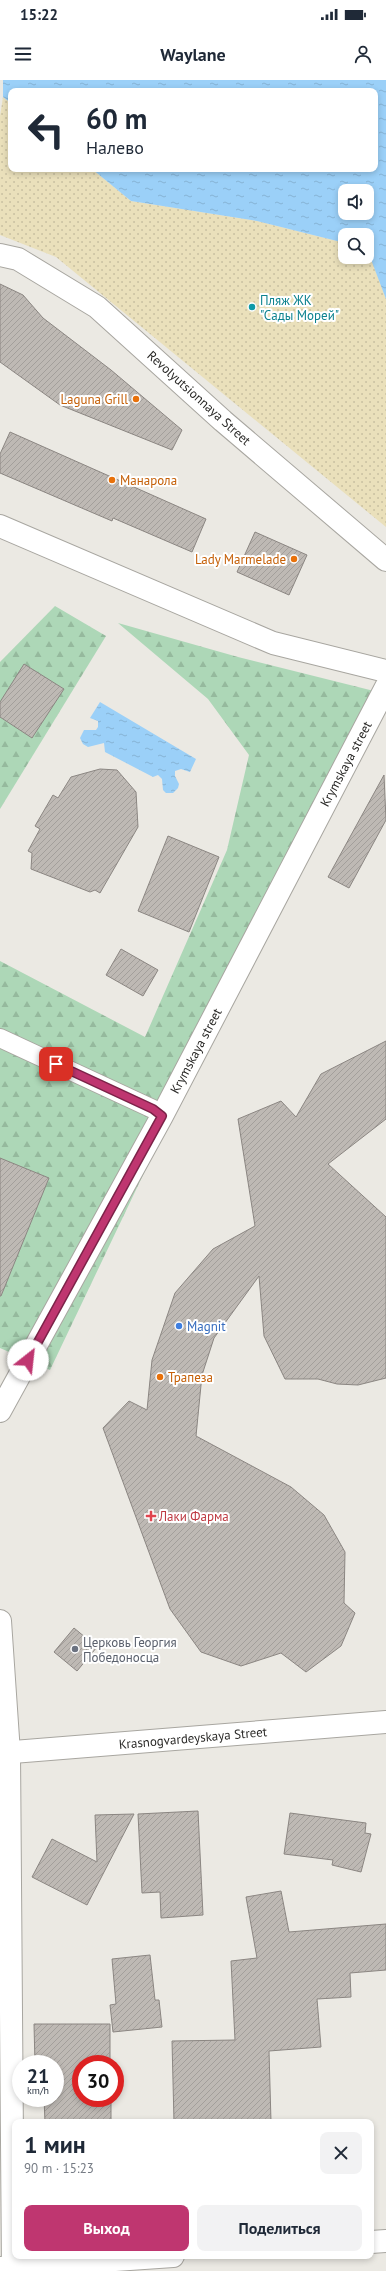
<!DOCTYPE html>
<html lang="ru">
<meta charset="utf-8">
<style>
:root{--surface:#fff;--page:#f2f2f3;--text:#1f2937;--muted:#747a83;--accent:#bf3670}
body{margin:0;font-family:"PT Sans",sans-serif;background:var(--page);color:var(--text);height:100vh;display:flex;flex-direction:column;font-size:15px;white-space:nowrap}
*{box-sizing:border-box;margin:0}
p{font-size:13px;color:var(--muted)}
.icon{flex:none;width:22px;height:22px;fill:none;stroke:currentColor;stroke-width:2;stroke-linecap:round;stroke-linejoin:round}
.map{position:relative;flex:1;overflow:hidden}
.drawer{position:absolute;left:12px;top:2039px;width:362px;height:140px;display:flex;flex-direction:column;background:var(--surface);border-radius:8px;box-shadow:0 2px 6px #0003}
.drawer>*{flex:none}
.hud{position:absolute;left:8px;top:8px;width:370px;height:84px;border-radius:8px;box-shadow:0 2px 6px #0003;background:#fff;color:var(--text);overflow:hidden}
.controls{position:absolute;left:338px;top:104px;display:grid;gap:8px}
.controls a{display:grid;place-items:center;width:36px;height:36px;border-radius:8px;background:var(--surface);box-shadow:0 2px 6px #0003;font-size:20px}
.speed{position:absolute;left:12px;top:1975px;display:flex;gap:8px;font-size:20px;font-weight:700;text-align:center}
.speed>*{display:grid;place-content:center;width:52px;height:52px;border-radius:50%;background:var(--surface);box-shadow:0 2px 6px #0003;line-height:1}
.speed small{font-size:10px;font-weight:400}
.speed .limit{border:6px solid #d22;background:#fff;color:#111}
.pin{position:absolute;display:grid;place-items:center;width:34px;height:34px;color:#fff;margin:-17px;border-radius:8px;box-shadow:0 2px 6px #0006}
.me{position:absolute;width:44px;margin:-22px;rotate:29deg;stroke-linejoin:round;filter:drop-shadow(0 0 3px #0008)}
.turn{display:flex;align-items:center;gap:14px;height:84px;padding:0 12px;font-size:18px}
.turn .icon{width:52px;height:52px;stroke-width:2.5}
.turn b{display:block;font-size:28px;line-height:34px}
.round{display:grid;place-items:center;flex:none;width:42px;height:42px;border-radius:8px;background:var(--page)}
.overview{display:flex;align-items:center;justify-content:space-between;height:68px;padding:0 12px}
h1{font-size:24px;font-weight:800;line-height:30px}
.primary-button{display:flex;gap:8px;margin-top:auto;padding:8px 12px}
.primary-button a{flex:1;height:46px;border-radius:8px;background:var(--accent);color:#fff;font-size:16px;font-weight:800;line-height:46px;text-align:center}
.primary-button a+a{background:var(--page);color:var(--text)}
.status{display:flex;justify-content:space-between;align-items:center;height:28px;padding:0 20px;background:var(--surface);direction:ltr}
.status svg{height:11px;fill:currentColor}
header{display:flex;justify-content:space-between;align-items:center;height:52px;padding:0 12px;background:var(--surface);font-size:18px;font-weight:800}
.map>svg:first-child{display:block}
.forest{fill:url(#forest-firs)}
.sand{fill:url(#sand-dots)}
.water{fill:url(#water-ripples);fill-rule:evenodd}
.building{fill:url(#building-hatch);stroke:#8b8682}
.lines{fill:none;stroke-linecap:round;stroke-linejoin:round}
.lane-casing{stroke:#a8a6a0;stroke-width:20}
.street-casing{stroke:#a8a6a0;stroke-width:24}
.secondary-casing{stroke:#a8a6a0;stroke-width:24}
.lane{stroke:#fff;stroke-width:18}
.street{stroke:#fff;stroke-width:22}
.secondary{stroke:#fff;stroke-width:22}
.route-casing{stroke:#7c2349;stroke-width:10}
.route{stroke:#bf3670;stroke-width:7}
.culture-dot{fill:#0f9aa8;stroke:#fff;stroke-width:1.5}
.food-dot{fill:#e8710a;stroke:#fff;stroke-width:1.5}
.shop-dot{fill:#3f7fe0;stroke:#fff;stroke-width:1.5}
.health-dot{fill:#e0444e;stroke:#fff;stroke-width:1.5}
.worship-dot{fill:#6b7280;stroke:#fff;stroke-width:1.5}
.labels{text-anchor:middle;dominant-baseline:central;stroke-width:4;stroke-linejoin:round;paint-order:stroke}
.culture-label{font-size:13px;fill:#0d838f;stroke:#fff;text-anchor:start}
.street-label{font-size:13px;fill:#292826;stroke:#fff}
.food-label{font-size:13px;fill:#c56008;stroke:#fff;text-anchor:end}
.shop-label{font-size:13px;fill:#366cbe;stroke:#fff;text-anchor:start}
.health-label{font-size:13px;fill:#be3a42;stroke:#fff;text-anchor:start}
.worship-label{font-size:13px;fill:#5b616d;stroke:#fff;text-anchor:start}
</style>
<div class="status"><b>15:22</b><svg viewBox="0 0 49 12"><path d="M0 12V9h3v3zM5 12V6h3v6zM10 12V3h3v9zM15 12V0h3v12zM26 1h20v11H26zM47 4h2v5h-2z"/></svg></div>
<header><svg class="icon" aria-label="menu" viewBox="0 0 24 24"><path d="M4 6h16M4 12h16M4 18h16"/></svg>Waylane<svg class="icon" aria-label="person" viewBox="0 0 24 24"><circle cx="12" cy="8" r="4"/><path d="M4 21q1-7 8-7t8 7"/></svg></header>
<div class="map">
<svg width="386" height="2191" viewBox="0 0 386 2191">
<defs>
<pattern id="forest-firs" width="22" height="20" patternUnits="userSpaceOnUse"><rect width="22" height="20" fill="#add7b7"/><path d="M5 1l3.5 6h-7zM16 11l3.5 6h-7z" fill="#95b99d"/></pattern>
<pattern id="sand-dots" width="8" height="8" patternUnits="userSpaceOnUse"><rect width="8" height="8" fill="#eae0bb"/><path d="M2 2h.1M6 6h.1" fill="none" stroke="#c9c0a1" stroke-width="1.8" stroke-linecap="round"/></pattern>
<pattern id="water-ripples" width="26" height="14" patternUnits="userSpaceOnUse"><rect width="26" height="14" fill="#9bd0f8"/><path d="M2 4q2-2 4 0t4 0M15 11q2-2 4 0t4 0" fill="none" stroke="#86b3d4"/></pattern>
<pattern id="building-hatch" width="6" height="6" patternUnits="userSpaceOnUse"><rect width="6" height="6" fill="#beb9b4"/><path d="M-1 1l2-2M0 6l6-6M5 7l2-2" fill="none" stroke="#a39f9b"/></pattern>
</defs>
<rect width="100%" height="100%" fill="#ebe9e3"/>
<g class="forest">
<path d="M55,526L106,556L0,729V582Z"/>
<path d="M118,543L238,577L374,611L50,1290L0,1268V881L145,957L227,770L249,675L208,619Z"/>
</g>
<path class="sand" d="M3,17L11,23V89H92L131,121L257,141L345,163V177H367L368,169L386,219V447L56,177L0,155V36Z"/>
<g class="water">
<path d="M3,0H386V219L367,169V155H345V163L257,141L131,121L92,89H375V11H11V23L3,17ZM345,111H367V133H345Z"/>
<path d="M100,622L196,679L190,692L181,689L175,691V696L179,704L178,708L173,713H166L163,710L162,699L158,695L153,697L105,672L104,663L88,667L83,664L80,658L84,650H96L98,647V641L90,638Z"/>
</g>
<g class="building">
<path d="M0,204L23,215L43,238L111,290L182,350L172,370L60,325L0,282Z"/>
<path d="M10,352L206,439L192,472L113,438L112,441L0,393V374Z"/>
<path d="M255,452L307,475L289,515L237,492Z"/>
<path d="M24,584L64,609L32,658L0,637V622Z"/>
<path d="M100,689L117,690L136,712L138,747L100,813L95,810L90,812L31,789L32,773L28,771L40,749L35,746L53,715L58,718L71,697Z"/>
<path d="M384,695L386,740L349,808L328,797Z"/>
<path d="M168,756L219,777L189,852L138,831Z"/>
<path d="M121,869L158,890L143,916L106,895Z"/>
<path d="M386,961V1039L328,1084L386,1137V1298L358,1305L337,1304L318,1299H285L264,1256L259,1196L214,1258L202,1295L196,1356L291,1407L324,1435L345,1472L344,1523L355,1533L341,1566L306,1592L281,1573L241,1586L201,1572L170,1529L103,1348L129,1321L147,1330L152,1280L175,1213L213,1169L255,1146L238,1039L281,1021L296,1037L321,994Z"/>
<path d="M0,1078L49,1098L1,1216H0Z"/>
<path d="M74,1548L97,1567L77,1591L54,1572Z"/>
<path d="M198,1731L203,1835L161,1838L160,1812L142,1813L138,1734Z"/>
<path d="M290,1733L366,1743L365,1753L371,1754L361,1792L332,1785L333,1780L284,1774Z"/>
<path d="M134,1734L87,1825L32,1797L52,1759L97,1782L95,1735Z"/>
<path d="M281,1811L289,1852L386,1844V1890L350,1893L351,1917L317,1919L321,1967L269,1971L271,2042H174L172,1961L235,1960L231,1881L257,1878L246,1817Z"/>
<path d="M150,1875L155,1920H159L162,1947L113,1952L110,1925L116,1924L112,1879Z"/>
<path d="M34,1944H110V1984H81V2018H111V2042H45L44,2018H55V1984H35Z"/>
</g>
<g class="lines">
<g class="lane-casing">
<path id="lane" d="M0,958L153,1029L162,1036"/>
</g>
<g class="street-casing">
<g id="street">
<path d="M0,175L18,179L97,227L223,341L386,480"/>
<path d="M0,446L273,563L386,591"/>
<path d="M0,1331L162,1036L386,607"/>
<path d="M0,1541L9,1673L13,2191"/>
<path d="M371,2162L386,2161"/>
<path d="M0,2188L173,2176"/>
</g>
</g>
<g class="secondary-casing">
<path id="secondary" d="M0,1673L386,1642"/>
</g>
<use href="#lane" class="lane"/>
<use href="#street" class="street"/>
<use href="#secondary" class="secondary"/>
</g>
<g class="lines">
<g class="route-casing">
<path id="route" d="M28,1280L162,1036L153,1029L56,984"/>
</g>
<use href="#route" class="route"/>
</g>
<circle class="culture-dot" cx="252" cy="227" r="4"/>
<g class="food-dot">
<circle cx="136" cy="319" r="4"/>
<circle cx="112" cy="400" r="4"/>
<circle cx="294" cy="479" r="4"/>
<circle cx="160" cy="1297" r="4"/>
</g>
<circle class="shop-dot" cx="179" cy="1246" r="4"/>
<path class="health-dot" d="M149 1430h4v4h4v4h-4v4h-4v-4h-4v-4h4z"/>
<circle class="worship-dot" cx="75" cy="1569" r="4"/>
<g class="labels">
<g class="culture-label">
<text x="260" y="220">Пляж ЖК<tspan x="260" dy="15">"Сады Морей"</tspan></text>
</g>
<g class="street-label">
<text transform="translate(199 318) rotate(42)">Revolyutsionnaya Street</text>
<text transform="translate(346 684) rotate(-62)">Krymskaya street</text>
<text transform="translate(196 971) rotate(-62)">Krymskaya street</text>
<text transform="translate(193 1658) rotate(-5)">Krasnogvardeyskaya Street</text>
</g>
<g class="food-label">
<text x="128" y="319">Laguna Grill</text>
<text x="120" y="400" text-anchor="start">Манарола</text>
<text x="286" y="479">Lady Marmelade</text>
<text x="168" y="1297" text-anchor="start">Трапеза</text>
</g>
<g class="shop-label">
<text x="187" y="1246">Magnit</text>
</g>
<g class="health-label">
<text x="159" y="1436">Лаки Фарма</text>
</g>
<g class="worship-label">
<text x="83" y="1562">Церковь Георгия<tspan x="83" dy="15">Победоносца</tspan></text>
</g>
</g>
</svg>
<div class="controls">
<a><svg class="icon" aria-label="sound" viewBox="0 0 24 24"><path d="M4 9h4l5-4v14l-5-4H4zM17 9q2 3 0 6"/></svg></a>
<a><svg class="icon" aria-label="search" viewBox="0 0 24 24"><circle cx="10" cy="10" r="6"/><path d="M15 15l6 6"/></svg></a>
</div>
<div class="speed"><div>21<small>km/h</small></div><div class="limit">30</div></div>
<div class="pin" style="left:56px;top:984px;background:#d93025"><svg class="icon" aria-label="arrive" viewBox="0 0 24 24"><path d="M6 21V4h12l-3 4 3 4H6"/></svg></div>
<svg class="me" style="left:28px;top:1280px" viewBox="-20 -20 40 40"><circle r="19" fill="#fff"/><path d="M0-13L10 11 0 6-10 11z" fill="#bf3670"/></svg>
<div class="hud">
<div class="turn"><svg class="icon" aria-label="left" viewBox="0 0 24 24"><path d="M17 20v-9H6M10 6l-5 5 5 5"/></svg><div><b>60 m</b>Налево</div></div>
</div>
<section class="drawer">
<div class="overview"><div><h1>1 мин</h1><p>90 m · 15:23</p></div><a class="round"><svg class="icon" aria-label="close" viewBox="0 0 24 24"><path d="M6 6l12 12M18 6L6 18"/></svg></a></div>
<div class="primary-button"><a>Выход</a><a>Поделиться</a></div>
</section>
</div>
